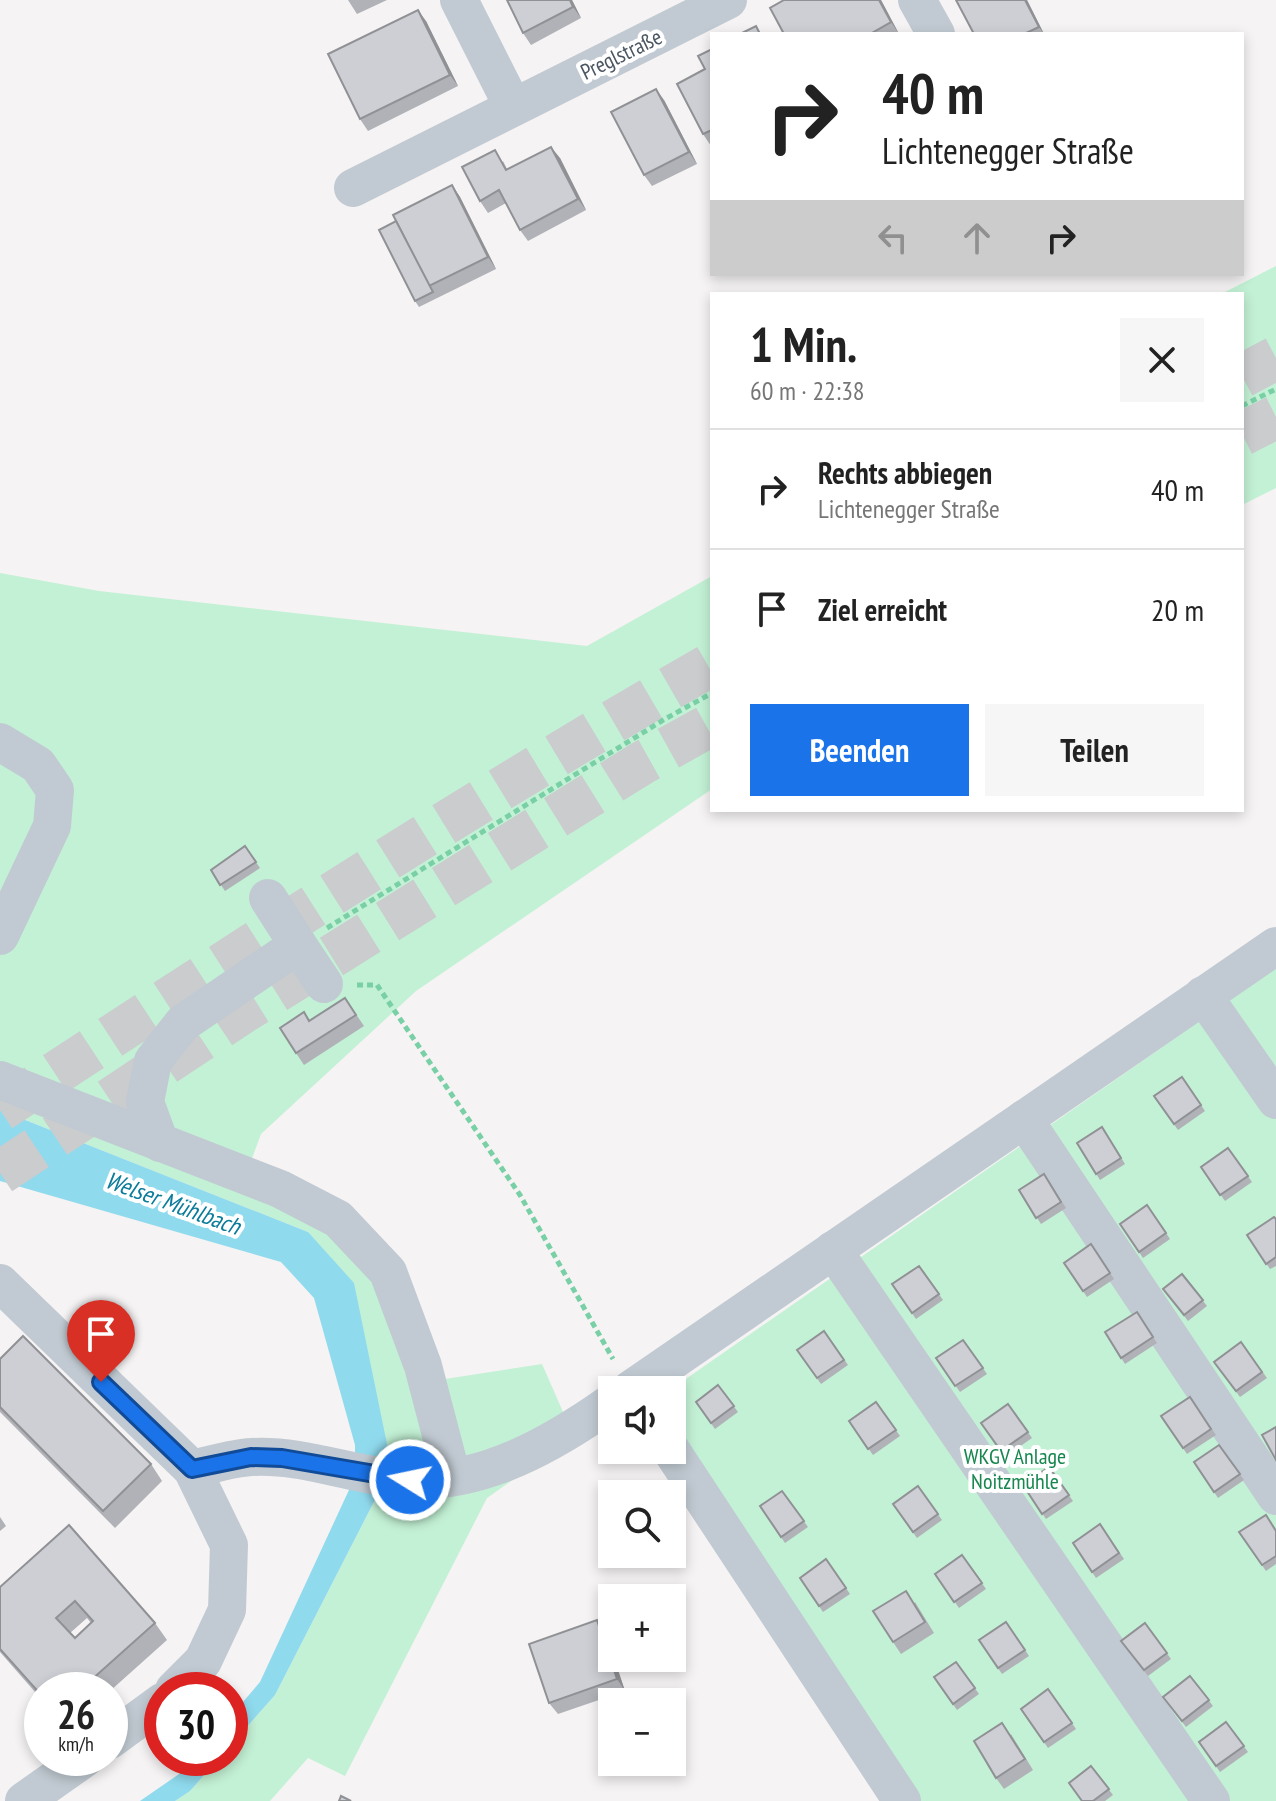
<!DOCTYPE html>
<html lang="de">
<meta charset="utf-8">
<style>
:root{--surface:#fff;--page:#f6f6f6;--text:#222;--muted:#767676;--line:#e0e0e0;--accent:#1a73e8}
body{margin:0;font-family:"PT Sans Narrow",sans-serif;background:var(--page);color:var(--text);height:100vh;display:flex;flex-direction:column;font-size:30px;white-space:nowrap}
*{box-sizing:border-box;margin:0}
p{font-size:26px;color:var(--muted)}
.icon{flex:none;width:44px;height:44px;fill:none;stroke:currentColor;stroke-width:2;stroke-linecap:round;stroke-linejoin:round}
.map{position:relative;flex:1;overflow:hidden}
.sheet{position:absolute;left:710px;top:292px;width:534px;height:520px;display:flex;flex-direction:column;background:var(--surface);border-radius:0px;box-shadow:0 4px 12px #0003}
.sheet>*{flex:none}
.hud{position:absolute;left:710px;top:32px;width:534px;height:244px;border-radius:0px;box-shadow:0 4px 12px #0003;background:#fff;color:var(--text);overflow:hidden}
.buttons{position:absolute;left:598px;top:1376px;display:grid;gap:16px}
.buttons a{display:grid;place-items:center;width:88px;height:88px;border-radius:0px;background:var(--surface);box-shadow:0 4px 12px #0003;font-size:40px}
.speed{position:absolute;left:24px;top:1672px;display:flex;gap:16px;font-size:40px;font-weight:700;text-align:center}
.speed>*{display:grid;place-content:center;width:104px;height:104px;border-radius:50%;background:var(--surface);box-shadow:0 4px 12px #0003;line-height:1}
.speed small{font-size:20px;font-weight:400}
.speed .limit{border:12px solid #d22;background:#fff;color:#111}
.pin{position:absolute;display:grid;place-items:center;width:68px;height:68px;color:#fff;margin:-82px -34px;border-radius:50% 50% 50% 0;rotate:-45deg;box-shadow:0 0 8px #0007}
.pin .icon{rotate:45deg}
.me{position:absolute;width:88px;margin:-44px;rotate:280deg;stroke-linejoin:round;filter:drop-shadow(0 0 6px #0008)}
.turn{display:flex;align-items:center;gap:28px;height:168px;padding:0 40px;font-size:36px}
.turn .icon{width:104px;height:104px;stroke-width:2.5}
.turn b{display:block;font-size:56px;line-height:68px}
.lanes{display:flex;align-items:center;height:76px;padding:0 40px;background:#0003;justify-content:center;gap:40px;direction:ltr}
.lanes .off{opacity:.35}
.round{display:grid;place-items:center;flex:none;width:84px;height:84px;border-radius:0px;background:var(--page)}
.head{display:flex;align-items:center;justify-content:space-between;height:136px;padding:0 40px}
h1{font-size:48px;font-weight:800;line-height:60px}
.primary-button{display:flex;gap:16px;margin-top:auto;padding:16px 40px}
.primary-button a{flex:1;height:92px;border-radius:0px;background:var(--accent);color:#fff;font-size:32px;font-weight:800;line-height:92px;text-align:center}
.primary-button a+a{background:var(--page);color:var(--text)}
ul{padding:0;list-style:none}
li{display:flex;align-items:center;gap:24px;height:120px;padding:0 40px;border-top:2px solid var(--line)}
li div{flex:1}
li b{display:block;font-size:30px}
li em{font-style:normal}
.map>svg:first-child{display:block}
.green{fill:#c3f1d5}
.water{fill:#90daee}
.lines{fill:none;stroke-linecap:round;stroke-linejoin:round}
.highway-tunnel{stroke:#caccce;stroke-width:44;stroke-dasharray:44 22;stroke-linecap:butt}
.path{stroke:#7ad0a6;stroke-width:5;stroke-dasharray:6 4;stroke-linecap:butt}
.minor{stroke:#c1cad2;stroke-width:38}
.wall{fill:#b0b2b7;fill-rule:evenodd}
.shaded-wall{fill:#909195}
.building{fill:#cdcfd5;stroke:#909195;stroke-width:2;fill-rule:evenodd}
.route-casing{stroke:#114b97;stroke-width:20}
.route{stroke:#1a73e8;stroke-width:14}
.labels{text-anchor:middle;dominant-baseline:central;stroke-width:8;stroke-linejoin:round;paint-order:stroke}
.street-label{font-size:22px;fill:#4a5661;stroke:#fff}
.park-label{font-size:22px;fill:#17864f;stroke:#fff}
.water-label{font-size:24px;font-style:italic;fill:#0c7c9b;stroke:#fff}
</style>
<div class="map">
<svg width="1276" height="1801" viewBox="0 0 1276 1801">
<rect width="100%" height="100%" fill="#f5f3f3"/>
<g class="green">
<path d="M1276,266V488L1242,505V294H1221Z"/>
<path d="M0,573L99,591L587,646L712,576V789L416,991L261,1134L243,1183L364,1250L419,1383L542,1364L574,1437L487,1498L345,1776L308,1758L270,1801H175L190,1791L219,1758H230V1746L275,1695L380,1490L308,1232L0,1110Z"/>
<path d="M1276,968V1801H919L672,1420L670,1390Z"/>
</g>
<g class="water">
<path d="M0,1110L308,1232L354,1283L388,1449L380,1490L275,1695L230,1746V1717L260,1682L355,1477V1445L314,1298L281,1262L0,1181Z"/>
<path d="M194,1758H219L190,1791L175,1801H140L182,1772Z"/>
</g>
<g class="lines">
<g class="highway-tunnel">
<path d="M1242,376L1276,358"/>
<path d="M1242,434L1276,417"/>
<path d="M0,1110C233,956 469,803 712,664"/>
<path d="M0,1173L244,1011L642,763L712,724"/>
</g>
<g class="path">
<path d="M1242,406L1276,389"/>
<path d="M327,928L665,719L712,693"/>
<path d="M357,985H377L520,1195L613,1359"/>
</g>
<g class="minor">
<path d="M459,0L513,107"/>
<path d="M917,0L936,34"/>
<path d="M353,188L728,0"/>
<path d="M0,742L38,765L55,790L52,826L0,936"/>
<path d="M298,945L324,984"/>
<path d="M1203,995L1276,1100"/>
<path d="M0,1080L280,1189L338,1219L388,1272L423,1366L452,1477"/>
<path d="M1024,1119L1276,1496"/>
<path d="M160,1143L145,1102L153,1061L183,1023L298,945L268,898"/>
<path d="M833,1250L1211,1801"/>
<path d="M0,1283L192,1469L229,1545L227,1610L203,1661L174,1690"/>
<path d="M630,1390L1276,946"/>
<path d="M671,1450L902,1801"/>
<path d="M192,1469C211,1465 232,1458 252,1457C305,1454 357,1477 409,1480C484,1484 554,1443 612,1402"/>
<path d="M110,1740L162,1702"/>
<path d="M24,1801L85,1758"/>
</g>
</g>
<g class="wall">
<path d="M348,0H387L357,14Z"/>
<path d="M507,0H572L581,18L531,45L523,33Z"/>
<path d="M881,0L899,34H784Z"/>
<path d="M956,0H1027L1044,34H974Z"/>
<path d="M426,21L458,86L368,131L360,119Z"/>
<path d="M712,49V146H711L703,134L705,69Z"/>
<path d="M664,100L697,164L652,186L644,175Z"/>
<path d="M560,158L586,210L528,241L520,230L506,203L488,213L480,201L503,161L507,169Z"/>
<path d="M452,185L460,197L496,269L419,307L415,301L396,221Z"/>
<path d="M245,846L260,868L225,891L211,870Z"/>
<path d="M345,998L364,1026L304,1065L296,1053L304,1012L310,1020Z"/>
<path d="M1182,1077L1205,1111L1178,1130L1154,1096Z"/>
<path d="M1102,1127L1125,1164L1100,1180L1077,1143Z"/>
<path d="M1228,1148L1252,1182L1225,1201L1201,1167Z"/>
<path d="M1044,1174L1066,1208L1041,1224L1019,1190Z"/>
<path d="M1147,1205L1170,1239L1143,1258L1120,1224Z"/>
<path d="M1276,1219V1266L1270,1269L1247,1235Z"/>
<path d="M1091,1244L1114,1279L1087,1297L1064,1263Z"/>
<path d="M919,1266L943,1300L916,1319L892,1284Z"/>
<path d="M1182,1274L1207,1306L1188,1321L1163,1289Z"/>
<path d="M1137,1312L1157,1343L1125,1364L1105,1332Z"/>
<path d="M824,1331L848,1365L821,1384L797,1350Z"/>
<path d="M963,1340L987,1374L960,1392L936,1358Z"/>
<path d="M1241,1342L1267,1378L1240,1397L1214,1362Z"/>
<path d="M0,1359L151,1464L162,1481L115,1528L0,1412Z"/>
<path d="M718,1385L738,1412L715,1429L696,1402Z"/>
<path d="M1190,1397L1216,1435L1187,1454L1161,1416Z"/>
<path d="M876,1402L900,1436L873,1455L849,1421Z"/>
<path d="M1008,1404L1032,1438L1005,1457L981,1423Z"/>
<path d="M1219,1445L1244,1480L1218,1498L1194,1462Z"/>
<path d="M1049,1467L1073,1501L1046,1519L1023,1485Z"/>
<path d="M918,1486L942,1520L917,1538L893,1504Z"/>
<path d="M782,1491L808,1527L785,1543L760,1506Z"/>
<path d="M0,1517L6,1526L0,1531Z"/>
<path d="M1100,1524L1124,1559L1096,1578L1073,1543Z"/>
<path d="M69,1525L155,1623L167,1640L110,1691L42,1690V1700L0,1652V1587ZM87,1618L91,1623L75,1638L70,1633Z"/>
<path d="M1276,1530V1564L1266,1571L1239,1532Z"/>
<path d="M962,1555L986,1589L959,1608L935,1574Z"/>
<path d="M826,1559L850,1594L823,1612L800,1578Z"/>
<path d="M915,1602L934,1633L901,1654L893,1642Z"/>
<path d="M597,1620L605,1632L612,1658H614L625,1691L558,1714L549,1703Z"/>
<path d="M1006,1622L1029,1656L1002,1674L979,1640Z"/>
<path d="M1145,1623L1171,1659L1148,1676L1121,1641Z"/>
<path d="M956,1662L979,1694L957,1710L934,1677Z"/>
<path d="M1190,1676L1213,1706L1186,1727L1163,1697Z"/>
<path d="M1048,1689L1076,1729L1048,1748L1021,1709Z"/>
<path d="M1226,1722L1248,1752L1220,1772L1199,1742Z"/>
<path d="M1011,1734L1033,1770L1004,1789L996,1778Z"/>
<path d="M1091,1766L1113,1795L1105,1801H1082Z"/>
</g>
<g class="shaded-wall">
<path d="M570,0H572L581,18L573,7Z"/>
<path d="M879,0H881L899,34L891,22Z"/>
<path d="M1025,0H1027L1044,34L1039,27Z"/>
<path d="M418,10L426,21L458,86L450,75Z"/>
<path d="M656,89L664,100L697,164L689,152Z"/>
<path d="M551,147L560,158L586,210L578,199Z"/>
<path d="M452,185L460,197L496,269L488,257Z"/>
<path d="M597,1620L605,1632L612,1652V1658H614L625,1691L617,1679Z"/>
</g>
<g class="building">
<path d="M507,0H570L573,7L523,33Z"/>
<path d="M784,0H879L891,22L870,34H784L770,8Z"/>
<path d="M956,0H1025L1039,27L1024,34H974Z"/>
<path d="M418,10L450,75L360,119L328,54Z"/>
<path d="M756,26L760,34H740Z"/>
<path d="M712,49V130L703,134L677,84L705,69L698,56Z"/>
<path d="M656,89L689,152L644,175L611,112Z"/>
<path d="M551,147L578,199L520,230L499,190L480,201L462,167L495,150L506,170Z"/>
<path d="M452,185L488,257L429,286L393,215Z"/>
<path d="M396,221L433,292L415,301L379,230Z"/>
<path d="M245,846L256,862L220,885L211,870Z"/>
<path d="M345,998L356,1015L296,1053L280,1028L304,1012L309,1021Z"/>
<path d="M1182,1077L1201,1105L1174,1124L1154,1096Z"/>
<path d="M1102,1127L1121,1158L1096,1174L1077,1143Z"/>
<path d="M1228,1148L1248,1176L1220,1195L1201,1167Z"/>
<path d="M1044,1174L1061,1202L1036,1218L1019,1190Z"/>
<path d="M1147,1205L1166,1233L1139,1252L1120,1224Z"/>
<path d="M1274,1217L1276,1219V1257L1266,1264L1247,1235Z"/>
<path d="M1091,1244L1110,1273L1083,1291L1064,1263Z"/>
<path d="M919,1266L939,1294L912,1313L892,1284Z"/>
<path d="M1182,1274L1203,1300L1184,1315L1163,1289Z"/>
<path d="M1137,1312L1153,1337L1121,1358L1105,1332Z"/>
<path d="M824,1331L844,1360L817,1378L797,1350Z"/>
<path d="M23,1336L151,1464L103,1511L0,1407V1359Z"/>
<path d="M963,1340L983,1368L955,1386L936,1358Z"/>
<path d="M1241,1342L1262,1372L1236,1391L1214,1362Z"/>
<path d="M718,1385L734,1406L711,1423L696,1402Z"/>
<path d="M1190,1397L1211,1429L1183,1448L1161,1416Z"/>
<path d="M876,1402L896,1430L868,1449L849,1421Z"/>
<path d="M1008,1404L1028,1432L1001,1451L981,1423Z"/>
<path d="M1276,1427V1460L1262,1435Z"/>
<path d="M1219,1445L1240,1474L1214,1492L1194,1462Z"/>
<path d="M1049,1467L1069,1495L1042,1514L1023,1485Z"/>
<path d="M918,1486L938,1514L913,1532L893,1504Z"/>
<path d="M782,1491L804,1521L781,1537L760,1506Z"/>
<path d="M1266,1515L1276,1531V1556L1262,1565L1239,1532Z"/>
<path d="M1100,1524L1119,1553L1092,1572L1073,1543Z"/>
<path d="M69,1525L155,1623L80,1690H42V1696L0,1649V1587ZM75,1601L93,1621L75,1638L56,1618Z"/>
<path d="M962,1555L982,1583L954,1602L935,1574Z"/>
<path d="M826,1559L846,1588L819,1606L800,1578Z"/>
<path d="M906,1591L925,1622L893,1642L873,1611Z"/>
<path d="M597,1620L617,1679L549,1703L529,1644Z"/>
<path d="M1006,1622L1025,1650L998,1668L979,1640Z"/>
<path d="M1145,1623L1167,1653L1144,1670L1121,1641Z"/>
<path d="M956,1662L975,1688L953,1704L934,1677Z"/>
<path d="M1190,1676L1209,1700L1182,1721L1163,1697Z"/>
<path d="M1048,1689L1072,1723L1044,1742L1021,1709Z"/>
<path d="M1226,1722L1244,1746L1216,1766L1199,1742Z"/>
<path d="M1002,1723L1025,1759L996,1778L974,1741Z"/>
<path d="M1091,1766L1109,1789L1093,1801H1082L1069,1783Z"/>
<path d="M341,1796L351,1801H339Z"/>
</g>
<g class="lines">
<g class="route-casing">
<path id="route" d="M101,1382L192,1469L251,1457L282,1458L410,1480"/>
</g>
<use href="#route" class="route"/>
</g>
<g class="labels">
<g class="street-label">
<text transform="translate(621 54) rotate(-26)">Preglstraße</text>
</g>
<g class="park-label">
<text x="1015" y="1456">WKGV Anlage<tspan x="1015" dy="25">Noitzmühle</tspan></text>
</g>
<g class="water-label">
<text transform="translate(173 1203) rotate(20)">Welser Mühlbach</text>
</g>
</g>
</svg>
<div class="buttons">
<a><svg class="icon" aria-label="sound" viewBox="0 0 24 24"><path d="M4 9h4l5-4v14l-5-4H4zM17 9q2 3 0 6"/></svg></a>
<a><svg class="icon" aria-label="search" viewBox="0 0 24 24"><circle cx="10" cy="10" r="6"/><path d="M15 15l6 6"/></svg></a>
<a>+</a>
<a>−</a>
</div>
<div class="speed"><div>26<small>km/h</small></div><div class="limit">30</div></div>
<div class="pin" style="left:101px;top:1382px;background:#d93025"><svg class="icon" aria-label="arrive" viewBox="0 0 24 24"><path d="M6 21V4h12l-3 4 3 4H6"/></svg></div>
<svg class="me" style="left:410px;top:1480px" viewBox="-20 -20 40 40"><circle r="17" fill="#1a73e8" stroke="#fff" stroke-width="3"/><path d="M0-11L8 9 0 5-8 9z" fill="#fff"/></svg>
<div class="hud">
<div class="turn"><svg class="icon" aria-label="right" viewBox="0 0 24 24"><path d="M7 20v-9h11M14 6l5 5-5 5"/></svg><div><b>40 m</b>Lichtenegger Straße</div></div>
<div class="lanes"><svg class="icon off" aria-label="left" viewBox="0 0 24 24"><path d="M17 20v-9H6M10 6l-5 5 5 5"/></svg><svg class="icon off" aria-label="ahead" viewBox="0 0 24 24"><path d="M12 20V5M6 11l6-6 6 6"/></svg><svg class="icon" aria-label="right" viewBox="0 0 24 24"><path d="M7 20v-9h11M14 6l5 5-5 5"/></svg></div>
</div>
<section class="sheet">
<div class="head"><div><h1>1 Min.</h1><p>60 m · 22:38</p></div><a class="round"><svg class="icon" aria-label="close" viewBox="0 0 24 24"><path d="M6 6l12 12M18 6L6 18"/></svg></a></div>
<ul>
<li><svg class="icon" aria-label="right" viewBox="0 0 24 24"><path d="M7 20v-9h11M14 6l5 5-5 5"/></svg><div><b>Rechts abbiegen</b><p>Lichtenegger Straße</p></div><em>40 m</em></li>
<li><svg class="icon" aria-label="arrive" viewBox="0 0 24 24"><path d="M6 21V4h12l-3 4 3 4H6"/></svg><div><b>Ziel erreicht</b></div><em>20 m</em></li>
</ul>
<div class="primary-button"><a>Beenden</a><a>Teilen</a></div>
</section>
</div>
